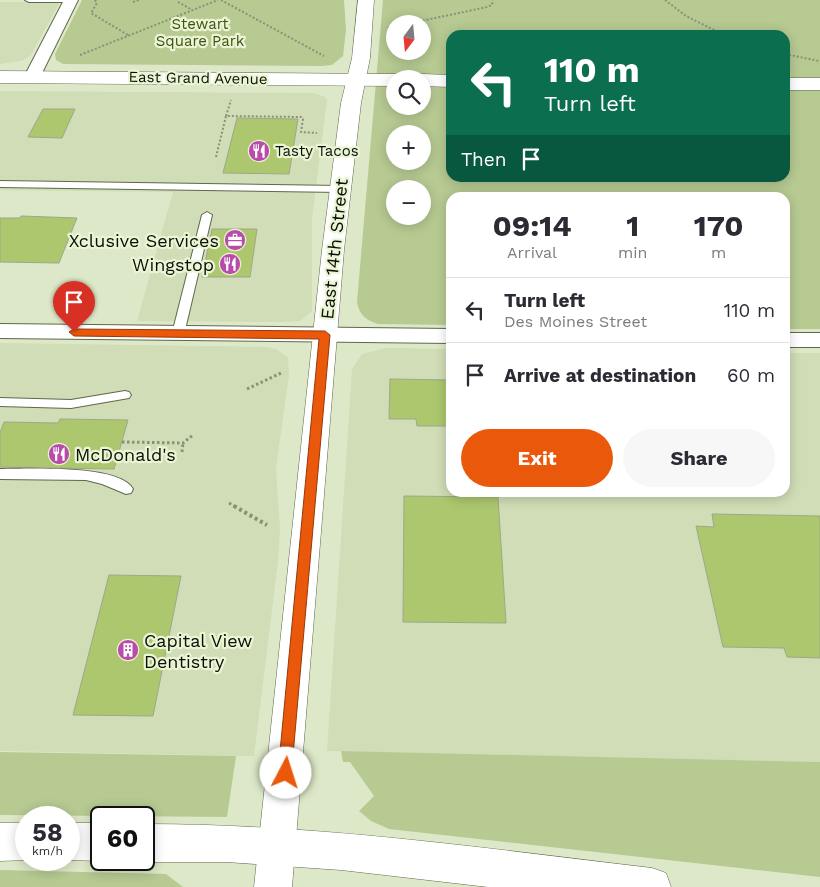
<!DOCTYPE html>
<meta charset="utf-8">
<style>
:root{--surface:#fff;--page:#f7f7f7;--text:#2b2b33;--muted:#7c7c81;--line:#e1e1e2;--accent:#ea580c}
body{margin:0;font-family:"Work Sans",sans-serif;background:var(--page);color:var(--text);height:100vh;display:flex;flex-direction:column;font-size:19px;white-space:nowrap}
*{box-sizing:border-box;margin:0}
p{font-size:16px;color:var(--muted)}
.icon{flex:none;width:28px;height:28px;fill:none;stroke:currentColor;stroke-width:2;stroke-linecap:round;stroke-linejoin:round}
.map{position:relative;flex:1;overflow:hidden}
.sheet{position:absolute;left:446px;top:192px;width:344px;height:305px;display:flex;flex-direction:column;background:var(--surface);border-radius:15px;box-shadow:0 2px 12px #0003}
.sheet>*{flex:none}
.banner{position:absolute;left:446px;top:30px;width:344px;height:152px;border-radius:15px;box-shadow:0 2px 12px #0003;background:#0b6e4f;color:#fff;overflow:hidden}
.needle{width:32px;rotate:196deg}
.fabs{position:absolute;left:386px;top:15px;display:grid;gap:10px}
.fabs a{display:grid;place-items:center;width:45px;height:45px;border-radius:50%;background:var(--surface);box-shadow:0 2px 12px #0003;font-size:25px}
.speed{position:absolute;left:15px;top:806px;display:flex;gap:10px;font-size:25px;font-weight:700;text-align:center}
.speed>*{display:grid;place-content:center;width:65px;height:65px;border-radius:50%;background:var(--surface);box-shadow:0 2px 12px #0003;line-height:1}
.speed small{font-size:12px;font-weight:400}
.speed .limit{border:2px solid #111;border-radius:8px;background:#fff;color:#111}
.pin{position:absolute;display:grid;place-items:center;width:42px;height:42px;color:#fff;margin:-51px -21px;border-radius:50% 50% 50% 0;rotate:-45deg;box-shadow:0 0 5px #0007}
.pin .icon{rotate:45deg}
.me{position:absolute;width:55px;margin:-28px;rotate:5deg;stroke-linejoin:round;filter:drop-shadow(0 0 4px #0008)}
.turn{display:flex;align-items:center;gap:18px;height:105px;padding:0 15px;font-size:22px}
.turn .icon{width:65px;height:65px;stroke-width:2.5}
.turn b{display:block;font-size:35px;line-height:42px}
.then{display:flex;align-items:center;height:48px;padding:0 15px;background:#0003;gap:10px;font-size:19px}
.eta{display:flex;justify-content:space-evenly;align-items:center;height:85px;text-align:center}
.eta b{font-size:30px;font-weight:700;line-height:35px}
.cta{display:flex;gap:10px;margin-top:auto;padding:10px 15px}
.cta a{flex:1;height:58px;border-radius:30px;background:var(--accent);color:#fff;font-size:20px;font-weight:700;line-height:58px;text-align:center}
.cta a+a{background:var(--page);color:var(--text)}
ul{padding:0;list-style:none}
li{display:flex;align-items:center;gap:15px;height:65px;padding:0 15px;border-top:1px solid var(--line)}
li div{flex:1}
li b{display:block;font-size:19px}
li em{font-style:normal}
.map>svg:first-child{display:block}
.built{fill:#d0ddb6}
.green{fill:#b7ca92;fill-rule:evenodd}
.building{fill:#acc76e;stroke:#9ea88a}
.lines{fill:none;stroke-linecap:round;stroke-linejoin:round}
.lane-casing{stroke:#5f684c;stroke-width:2}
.street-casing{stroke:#5f684c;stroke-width:2}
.secondary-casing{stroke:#5f684c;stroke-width:1}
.primary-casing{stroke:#5f684c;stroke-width:1}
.highway-casing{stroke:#5f684c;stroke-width:1}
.path-far2{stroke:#899179;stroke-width:2;stroke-dasharray:2 2;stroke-linecap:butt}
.path-far1{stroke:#899179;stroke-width:3;stroke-dasharray:2.5 2.5;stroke-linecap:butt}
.path{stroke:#899179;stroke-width:4;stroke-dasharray:3 3;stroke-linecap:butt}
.lane{fill:#fff;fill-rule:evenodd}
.street{fill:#fff;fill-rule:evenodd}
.secondary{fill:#fff;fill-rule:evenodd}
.primary{fill:#fff;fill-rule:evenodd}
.highway{fill:#fff;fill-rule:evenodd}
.route{fill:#ea580c;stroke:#983908}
.labels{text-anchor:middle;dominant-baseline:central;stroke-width:4.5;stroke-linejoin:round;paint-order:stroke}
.far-park-label{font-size:15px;fill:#415211;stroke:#eaf5d5}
.far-street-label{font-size:15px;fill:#0c0f05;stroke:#eaf5d5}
.far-poi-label{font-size:15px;fill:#0c0f05;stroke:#eaf5d5;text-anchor:start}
.poi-label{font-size:18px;fill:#0c0f05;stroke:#eaf5d5;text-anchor:end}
.street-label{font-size:18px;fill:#0c0f05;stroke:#eaf5d5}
</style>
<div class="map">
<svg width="820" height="887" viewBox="0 0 820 887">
<rect width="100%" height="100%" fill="#dde8c8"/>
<g class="built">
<path d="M0,2H60L31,55L21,61L0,64Z"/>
<path d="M0,91L314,93L325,97L327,100L312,218V311L300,321L283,322L137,321L173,192L0,190Z"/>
<path d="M0,343L265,347L276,349L288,357L289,375L276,468L280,529L278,561L254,756L0,751Z"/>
<path d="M387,348L451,349V492H785V353H820V762L327,751L352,369L362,354Z"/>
</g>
<g class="green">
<path d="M82,0H344L346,30L343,56L332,65L321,66L63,64L56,60L55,54Z"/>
<path d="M383,0H820V329H785V198H451V325L378,324C366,320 359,315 357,302ZM395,24H422V51H395ZM451,35H785V178H451ZM395,79H422V106H395ZM395,134H422V161H395ZM395,189H422V216H395Z"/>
<path d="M341,751L820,762V877L389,829L371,821L359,811L374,796L350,762H343Z"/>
<path d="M0,752L236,756L227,817L0,815Z"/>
<path d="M0,870L166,874L183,887H0Z"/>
</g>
<g class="building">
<path d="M43,109H75L62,138L28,137Z"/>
<path d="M237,118L298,119L289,174L223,173Z"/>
<path d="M21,216L77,218L59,263L0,262V218H20Z"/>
<path d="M212,229H257L250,277H202Z"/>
<path d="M390,379L451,380V426H417L416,419H389Z"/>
<path d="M60,419L128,420L114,469L0,467V433L4,422L58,423Z"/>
<path d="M404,496L498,497L506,623L403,622Z"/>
<path d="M712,514L820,516V658L787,657L784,648L723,647L696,526L714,527Z"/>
<path d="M109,575L181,576L153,716L73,715Z"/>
</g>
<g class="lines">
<g class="lane-casing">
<g id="lane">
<path d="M25,0H75L71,2H29Z"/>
<path d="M0,181L341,186L346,189L341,192L0,187Z"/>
<path d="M207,212L212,215L184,334L178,338L172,334L202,215Z"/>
<path d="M125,391L129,392L131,395L129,398L71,408L0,406V398L71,400Z"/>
<path d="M0,469C26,469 120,464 133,489L131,493L126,494L102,484L86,480L0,479Z"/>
</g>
</g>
<g class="street-casing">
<g id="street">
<path d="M64,0H78L40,77L32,82L26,80L24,77Z"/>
<path d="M0,324L451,329V343L0,338Z"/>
<rect x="785" y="333" width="35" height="14"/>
</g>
</g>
<g class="secondary-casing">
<g id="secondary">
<path d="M0,71L395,74L403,79H395V86L0,83Z"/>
<path d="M422,74L451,75V87L422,86V79H414Z"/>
<rect x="785" y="78" width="35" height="12"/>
</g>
</g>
<g class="primary-casing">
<path id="primary" d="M358,0H374L370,58L361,103L344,250L292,887H254L322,250L341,103L352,58Z"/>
</g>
<g class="highway-casing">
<g id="highway">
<path d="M0,823H26L28,860L0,861Z"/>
<path d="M69,823H101L103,860L101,861L67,860Z"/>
<path d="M144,824C314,824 483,848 652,868L666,873L671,887H488L341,870L226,862H144L140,860H144Z"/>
</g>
</g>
<g class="path-far2">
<path d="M95,0L97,3L91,13L128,35"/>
<path d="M221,0L324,56"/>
<path d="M665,0L686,16L724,35"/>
<path d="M133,2L139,0"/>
<path d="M178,2L192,10"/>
<path d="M407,24L487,7L492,5L493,0"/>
<path d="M388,28L395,26"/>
<path d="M785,54L819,61"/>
<path d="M80,55L218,0"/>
<path d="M226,116L231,100"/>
<path d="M216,157L226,116L301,117L303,119L301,132L317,133"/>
</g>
<g class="path-far1">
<path d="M247,389L281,373"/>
<path d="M122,442L183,443L193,435"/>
<path d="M182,452L183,443"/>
<path d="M229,503L236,507"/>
</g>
<path class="path" d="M234,506L267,525"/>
<use href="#lane" class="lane"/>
<use href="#street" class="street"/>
<use href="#secondary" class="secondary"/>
<use href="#primary" class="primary"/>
<use href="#highway" class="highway"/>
</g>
<path class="route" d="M74,329L325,331L330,335L291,778L286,780L280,778L278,773L319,339L74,336L69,332Z"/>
<defs>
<g id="restaurant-disc" transform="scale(1.125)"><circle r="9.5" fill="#b94cab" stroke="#eaf5d5"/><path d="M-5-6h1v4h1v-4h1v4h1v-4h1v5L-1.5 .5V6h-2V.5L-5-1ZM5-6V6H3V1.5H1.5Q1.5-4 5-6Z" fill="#fff"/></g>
<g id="office-disc" transform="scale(1.125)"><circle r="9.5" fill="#b94cab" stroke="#eaf5d5"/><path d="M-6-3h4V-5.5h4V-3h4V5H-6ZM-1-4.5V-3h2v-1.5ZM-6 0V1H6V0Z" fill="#fff"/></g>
<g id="building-disc" transform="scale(1.125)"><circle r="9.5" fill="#b94cab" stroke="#eaf5d5"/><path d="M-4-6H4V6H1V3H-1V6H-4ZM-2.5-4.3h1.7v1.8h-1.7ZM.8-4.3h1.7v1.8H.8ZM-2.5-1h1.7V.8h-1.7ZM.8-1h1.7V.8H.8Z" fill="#fff"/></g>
</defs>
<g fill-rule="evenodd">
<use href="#restaurant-disc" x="259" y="151"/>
<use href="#office-disc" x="235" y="240"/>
<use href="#restaurant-disc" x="230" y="264"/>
<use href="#restaurant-disc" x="59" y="454"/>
<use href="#building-disc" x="128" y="650"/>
</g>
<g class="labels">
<g class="far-park-label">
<text x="200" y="24">Stewart<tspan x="200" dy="17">Square Park</tspan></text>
</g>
<g class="far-street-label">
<text transform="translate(198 78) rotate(1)">East Grand Avenue</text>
</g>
<g class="far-poi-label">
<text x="275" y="151">Tasty Tacos</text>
</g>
<g class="poi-label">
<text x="219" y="240">Xclusive Services</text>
<text x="214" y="264">Wingstop</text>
<text x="75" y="454" text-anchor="start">McDonald's</text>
<text x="144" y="640" text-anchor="start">Capital View<tspan x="144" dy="21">Dentistry</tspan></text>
</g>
<g class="street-label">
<text transform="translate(334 249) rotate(-84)">East 14th Street</text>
</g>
</g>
</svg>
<div class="fabs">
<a><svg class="needle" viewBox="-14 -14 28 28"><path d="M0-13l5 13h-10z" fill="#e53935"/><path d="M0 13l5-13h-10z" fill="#7c7c81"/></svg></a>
<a><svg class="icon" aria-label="search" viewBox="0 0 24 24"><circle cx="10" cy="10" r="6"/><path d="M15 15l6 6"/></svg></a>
<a>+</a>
<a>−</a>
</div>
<div class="speed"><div>58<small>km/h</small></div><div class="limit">60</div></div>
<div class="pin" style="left:74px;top:332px;background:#d93025"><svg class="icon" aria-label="arrive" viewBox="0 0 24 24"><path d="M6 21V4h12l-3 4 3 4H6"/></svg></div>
<svg class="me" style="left:286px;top:773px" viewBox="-20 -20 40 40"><circle r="19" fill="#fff"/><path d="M0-13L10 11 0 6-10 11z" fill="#ea580c"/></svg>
<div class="banner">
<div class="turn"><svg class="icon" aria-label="left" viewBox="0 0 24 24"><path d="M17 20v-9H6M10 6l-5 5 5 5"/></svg><div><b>110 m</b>Turn left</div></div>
<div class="then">Then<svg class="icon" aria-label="arrive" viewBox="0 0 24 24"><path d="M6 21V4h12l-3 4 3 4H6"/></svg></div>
</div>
<section class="sheet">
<div class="eta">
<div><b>09:14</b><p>Arrival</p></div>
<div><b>1</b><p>min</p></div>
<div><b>170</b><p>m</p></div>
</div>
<ul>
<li><svg class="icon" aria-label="left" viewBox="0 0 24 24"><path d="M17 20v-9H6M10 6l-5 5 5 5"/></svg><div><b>Turn left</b><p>Des Moines Street</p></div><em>110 m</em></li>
<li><svg class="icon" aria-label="arrive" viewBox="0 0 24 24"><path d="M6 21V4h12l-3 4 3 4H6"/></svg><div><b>Arrive at destination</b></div><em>60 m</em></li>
</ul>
<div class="cta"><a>Exit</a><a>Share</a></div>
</section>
</div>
